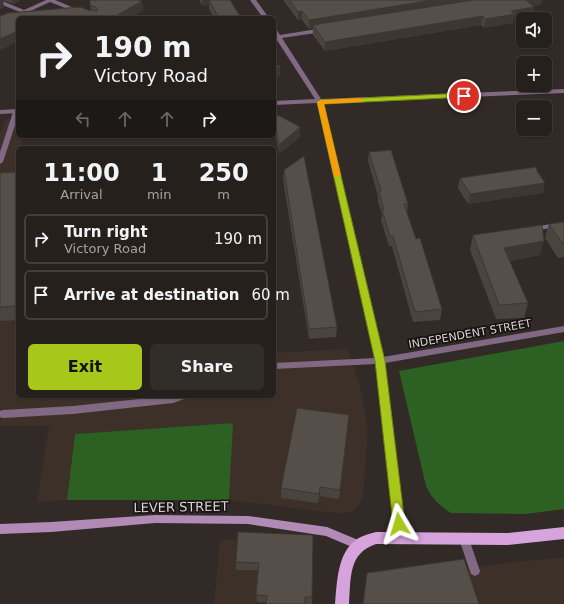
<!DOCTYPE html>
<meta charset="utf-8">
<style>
:root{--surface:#25201c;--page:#312d29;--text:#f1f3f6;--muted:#a3a3a3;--line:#423e3b;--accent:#a8c71b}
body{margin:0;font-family:"DejaVu Sans",sans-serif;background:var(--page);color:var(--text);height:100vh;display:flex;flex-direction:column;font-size:15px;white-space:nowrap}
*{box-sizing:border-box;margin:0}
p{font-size:13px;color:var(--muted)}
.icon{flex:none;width:22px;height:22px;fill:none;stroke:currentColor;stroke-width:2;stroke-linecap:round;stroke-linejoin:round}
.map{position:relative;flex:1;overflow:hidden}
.side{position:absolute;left:16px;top:146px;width:260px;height:252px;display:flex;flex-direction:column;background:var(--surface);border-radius:6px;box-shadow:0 1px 3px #0004,0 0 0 1px var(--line)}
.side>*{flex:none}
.banner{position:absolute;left:16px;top:16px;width:260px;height:122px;border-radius:6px;box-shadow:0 1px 3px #0004,0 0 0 1px var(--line);background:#25201c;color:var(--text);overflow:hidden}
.tools{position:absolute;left:516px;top:12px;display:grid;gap:8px}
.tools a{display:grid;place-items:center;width:36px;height:36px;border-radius:6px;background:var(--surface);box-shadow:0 1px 3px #0004,0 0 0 1px var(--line);font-size:20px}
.pin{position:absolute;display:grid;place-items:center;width:34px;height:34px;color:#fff;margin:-17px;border:2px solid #fff;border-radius:50%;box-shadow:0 1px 4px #0007}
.me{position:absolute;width:44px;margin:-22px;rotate:353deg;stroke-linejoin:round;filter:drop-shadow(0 0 3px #0008)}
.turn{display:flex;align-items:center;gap:14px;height:84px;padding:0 12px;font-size:18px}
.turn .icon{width:52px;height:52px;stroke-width:2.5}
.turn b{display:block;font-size:28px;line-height:34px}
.lanes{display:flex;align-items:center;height:38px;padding:0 12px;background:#0003;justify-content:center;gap:20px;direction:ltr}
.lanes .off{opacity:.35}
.eta{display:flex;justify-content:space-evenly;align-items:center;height:68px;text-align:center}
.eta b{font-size:24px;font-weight:800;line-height:28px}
.action{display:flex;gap:8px;margin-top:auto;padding:8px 12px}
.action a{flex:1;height:46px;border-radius:6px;background:var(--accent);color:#111;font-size:16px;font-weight:800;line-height:46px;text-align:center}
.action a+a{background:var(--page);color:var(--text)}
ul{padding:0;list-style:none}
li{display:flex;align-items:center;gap:12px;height:50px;margin:0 8px 6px;padding:0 4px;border:2px solid var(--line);border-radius:6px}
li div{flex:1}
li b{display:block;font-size:15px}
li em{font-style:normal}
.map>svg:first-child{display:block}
.built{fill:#3d3029}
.green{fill:#2d6123}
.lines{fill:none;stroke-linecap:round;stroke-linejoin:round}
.service{fill:#816883;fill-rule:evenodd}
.minor{fill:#816883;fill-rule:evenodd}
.secondary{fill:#b18ab5;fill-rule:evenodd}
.primary{fill:#d6a3dc;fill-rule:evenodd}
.wall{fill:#4a443f}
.shaded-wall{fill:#3c3733}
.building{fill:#564f49;stroke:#3c3733}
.route{fill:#a8c71b;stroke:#6d8112}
.slow{fill:#f59e0b}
.labels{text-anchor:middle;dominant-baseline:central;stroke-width:3.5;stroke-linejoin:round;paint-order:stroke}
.street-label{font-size:11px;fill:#dad5d3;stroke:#171312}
.near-street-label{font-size:13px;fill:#dad5d3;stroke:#171312}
</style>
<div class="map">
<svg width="564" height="604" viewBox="0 0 564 604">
<rect width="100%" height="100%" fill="#312a26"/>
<g class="built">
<path d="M5,119L18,120V136H23L21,148H18L17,170L18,396H274V353L347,349L360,385L368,430L363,495L359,504L353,511L343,514L229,500L233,423L75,434L67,500L37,502L49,426H0V133Z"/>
<path d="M239,539L311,604H214L220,540Z"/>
<path d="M564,557V604H363L461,568Z"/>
</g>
<g class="green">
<path d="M564,341V509L525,514L451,513C439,505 432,499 426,486L399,371Z"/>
<path d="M233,423L229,500H67L75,434Z"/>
</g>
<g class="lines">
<g class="service">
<path d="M16,110L18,111V116L3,162L0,164V152L13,112Z"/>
<path d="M168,396H188L187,398L173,403L73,414L3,418L0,417V411L3,410L73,406Z"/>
<path d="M464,534L468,536L469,539L480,571L479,574L475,576L471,574L470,571L459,539L460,536Z"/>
</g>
<g class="minor">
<path d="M0,0L24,10L46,0H55L98,18H90L50,2L0,25V21L20,12L0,4Z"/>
<path d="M250,0H256L269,18H263Z"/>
<path d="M274,28L276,29L280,35L323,28L326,30L323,32L282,38L321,99L564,89V93L323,103L383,357L564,326V332L385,363L406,539L405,542L401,544L397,542L396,539L376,364L274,369V363L375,358L317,103L274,105V101L315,99L275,37Z"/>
<path d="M18,109V113L0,114V110Z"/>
<path d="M564,222V226L532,231L528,229L532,227Z"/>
</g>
<path class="secondary" d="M155,515L248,516L327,527L363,542L364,545L363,548L359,550L326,536L248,524L155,523L51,532L0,534V524L51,522Z"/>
<path class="primary" d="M564,527V539L507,545L376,544C348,553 351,579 349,604H335C337,584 337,553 356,540C361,536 369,534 376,532L507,533Z"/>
</g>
<g class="wall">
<path d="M3,0H20L13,4Z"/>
<path d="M199,0H230L241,18H214L209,9V5L202,6Z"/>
<path d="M283,0H542L541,4L533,6L534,7L532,16L514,19L513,23L484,28L481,25L325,51L313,35V28L309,29L302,20H298Z"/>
<path d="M142,1L143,10L129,18H18V41L0,50V16L91,10L90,5Z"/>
<path d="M274,113L300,127V137L279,154L274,128Z"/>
<path d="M369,152L408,204L407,214L442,309L440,320L413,322L392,246H389L381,220L382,215L378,201V196L368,161Z"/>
<path d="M284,170L337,327L336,337L309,339L283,180Z"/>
<path d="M537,171L543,193L468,204L458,188L460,178Z"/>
<path d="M18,172V320L0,321V173Z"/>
<path d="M564,222V257L558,258L545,238L549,224Z"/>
<path d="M473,235L540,255L510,261L528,303L524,318L496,319L470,250Z"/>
<path d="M348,424L339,499L320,496L318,503L281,498V488Z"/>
<path d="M238,532L312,597V604H266V602H257L256,595L258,570H236V562Z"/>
</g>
<g class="shaded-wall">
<path d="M0,0H3L4,7L0,10Z"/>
<path d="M12,0H20L13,4Z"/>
<path d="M202,0H209V5L202,6Z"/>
<path d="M433,0H487L313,25V28L309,29V20Z"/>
<path d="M524,0H542L541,4L522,7Z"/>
<path d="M142,1L143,10L129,18H112Z"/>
<path d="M534,7L532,16L514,19L513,23L484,28L486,19L511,11Z"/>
<path d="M302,11V20H298V12Z"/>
<path d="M483,16L481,25L325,51V42Z"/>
<path d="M18,31V41L0,50V39Z"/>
<path d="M280,66V75L274,80V70Z"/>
<path d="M300,127V137L279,154V145Z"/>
<path d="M545,183L543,193L468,204L470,194Z"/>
<path d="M544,241L540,255L501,262L504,248Z"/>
<path d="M320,487V496L318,503L319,494Z"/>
</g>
<g class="building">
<path d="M90,0H138L142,1L112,18H48L47,17L45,18H18V31L0,39V16L8,13L80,7L88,10L97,11V8L90,5Z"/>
<path d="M209,0H230L241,18H219Z"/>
<path d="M290,0H433L309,20L302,11L298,12Z"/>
<path d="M473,0H526L534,7L511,11L515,14L486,19L483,16L325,42L313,25Z"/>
<path d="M274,64L280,66L274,70Z"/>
<path d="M274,113L300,127L279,145L274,119Z"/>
<path d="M391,150L408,204H404L416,239L420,238L442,309L415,312L393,236H390L382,210H384L379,191H381L369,152Z"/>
<path d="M304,156L337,327L309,329L284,170Z"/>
<path d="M536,167L537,171L545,183L470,194L460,178Z"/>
<path d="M18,172V306L0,307V173Z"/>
<path d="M564,222V243H562L549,224Z"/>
<path d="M542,225L544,241L504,248L528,303L499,305L473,235Z"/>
<path d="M297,408L349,415L340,490L320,487L319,494L281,488Z"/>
<path d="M238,532L313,535L312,597H305L304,604H266L267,596L256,595L259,563L236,562Z"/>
<path d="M464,559L479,604H363L367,573Z"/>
</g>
<path class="route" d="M464,93L467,94V97L324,104L385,361L405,524L403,528L399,529L395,528L393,524L375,361L317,102L320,100Z"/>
<path class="slow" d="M359,98L362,99V102L324,104L341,176L334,177L317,102L320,100Z"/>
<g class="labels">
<g class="street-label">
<text transform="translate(470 334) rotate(-10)">INDEPENDENT STREET</text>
</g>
<g class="near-street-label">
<text transform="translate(181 507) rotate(-1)">LEVER STREET</text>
</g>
</g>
</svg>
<div class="tools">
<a><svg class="icon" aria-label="sound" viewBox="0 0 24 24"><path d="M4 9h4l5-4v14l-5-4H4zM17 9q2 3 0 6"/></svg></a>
<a>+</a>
<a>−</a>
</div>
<div class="pin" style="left:464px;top:96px;background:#d93025"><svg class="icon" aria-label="arrive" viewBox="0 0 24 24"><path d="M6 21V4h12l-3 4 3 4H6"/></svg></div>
<svg class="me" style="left:399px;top:524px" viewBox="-20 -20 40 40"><path d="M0-17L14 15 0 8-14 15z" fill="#a8c71b" stroke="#fff" stroke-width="4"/></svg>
<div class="banner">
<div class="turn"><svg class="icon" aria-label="right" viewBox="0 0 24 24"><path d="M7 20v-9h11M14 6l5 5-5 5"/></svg><div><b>190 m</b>Victory Road</div></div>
<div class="lanes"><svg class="icon off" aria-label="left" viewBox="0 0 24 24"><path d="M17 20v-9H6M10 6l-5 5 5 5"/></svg><svg class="icon off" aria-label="ahead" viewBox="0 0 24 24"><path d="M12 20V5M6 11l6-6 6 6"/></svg><svg class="icon off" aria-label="ahead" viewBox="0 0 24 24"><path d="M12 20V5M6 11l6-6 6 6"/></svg><svg class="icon" aria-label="right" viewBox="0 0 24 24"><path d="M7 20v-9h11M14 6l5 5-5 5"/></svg></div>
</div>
<section class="side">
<div class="eta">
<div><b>11:00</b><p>Arrival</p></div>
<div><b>1</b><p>min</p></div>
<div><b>250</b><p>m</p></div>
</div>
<ul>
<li><svg class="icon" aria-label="right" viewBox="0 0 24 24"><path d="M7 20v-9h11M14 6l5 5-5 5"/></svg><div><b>Turn right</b><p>Victory Road</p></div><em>190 m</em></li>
<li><svg class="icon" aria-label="arrive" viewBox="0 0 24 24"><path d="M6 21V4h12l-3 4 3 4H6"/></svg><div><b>Arrive at destination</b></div><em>60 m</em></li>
</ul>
<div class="action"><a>Exit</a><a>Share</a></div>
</section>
</div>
